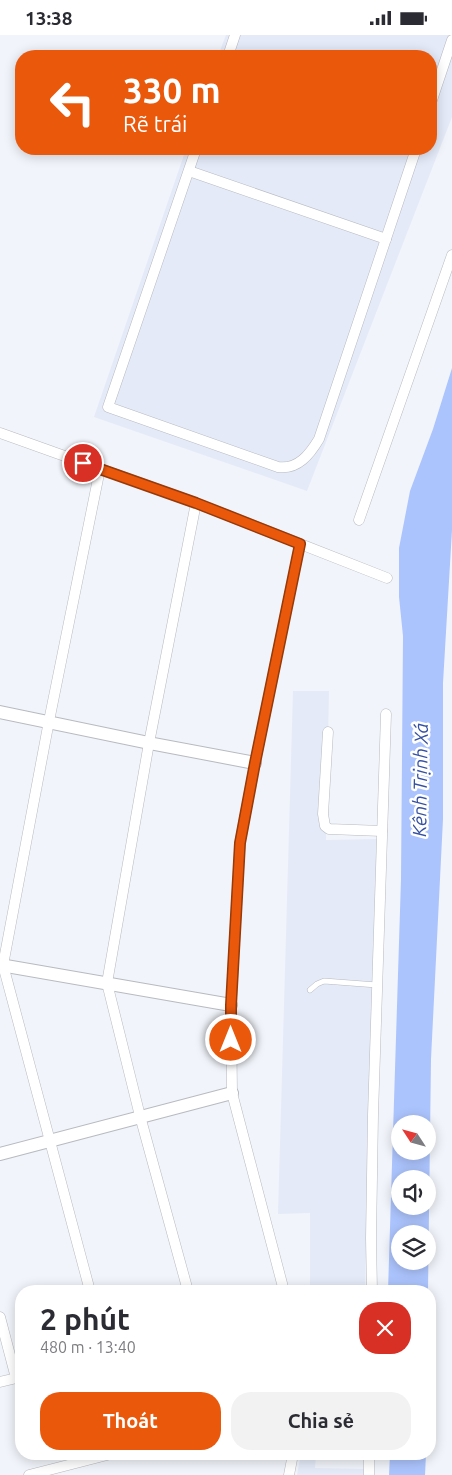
<!DOCTYPE html>
<html lang="vi">
<meta charset="utf-8">
<style>
:root{--surface:#fff;--page:#f2f2f3;--text:#2b2b33;--muted:#7c7c81;--accent:#ea580c}
body{margin:0;font-family:Ubuntu,sans-serif;background:var(--page);color:var(--text);height:100vh;display:flex;flex-direction:column;font-size:19px;white-space:nowrap}
*{box-sizing:border-box;margin:0}
p{font-size:16px;color:var(--muted)}
.icon{flex:none;width:28px;height:28px;fill:none;stroke:currentColor;stroke-width:2;stroke-linecap:round;stroke-linejoin:round}
.map{position:relative;flex:1;overflow:hidden}
.side{position:absolute;left:15px;top:1250px;width:421px;height:175px;display:flex;flex-direction:column;background:var(--surface);border-radius:20px;box-shadow:0 2px 12px #0003}
.side>*{flex:none}
.hud{position:absolute;left:15px;top:15px;width:422px;height:105px;border-radius:20px;box-shadow:0 2px 12px #0003;background:#ea580c;color:#fff;overflow:hidden}
.needle{width:32px;rotate:306deg}
.buttons{position:absolute;left:391px;top:1080px;display:grid;gap:10px}
.buttons a{display:grid;place-items:center;width:45px;height:45px;border-radius:50%;background:var(--surface);box-shadow:0 2px 12px #0003;font-size:25px}
.pin{position:absolute;display:grid;place-items:center;width:42px;height:42px;color:#fff;margin:-21px;border:2px solid #fff;border-radius:50%;box-shadow:0 1px 5px #0007}
.me{position:absolute;width:55px;margin:-28px;rotate:0deg;stroke-linejoin:round;filter:drop-shadow(0 0 4px #0008)}
.turn{display:flex;align-items:center;gap:18px;height:105px;padding:0 25px;font-size:22px}
.turn .icon{width:65px;height:65px;stroke-width:2.5}
.turn b{display:block;font-size:35px;line-height:42px}
.round{display:grid;place-items:center;flex:none;width:52px;height:52px;border-radius:20px;background:var(--page)}
.summary{display:flex;align-items:center;justify-content:space-between;height:85px;padding:0 25px}
h1{font-size:30px;font-weight:700;line-height:38px}
.primary-button{display:flex;gap:10px;margin-top:auto;padding:10px 25px}
.primary-button a{flex:1;height:58px;border-radius:20px;background:var(--accent);color:#fff;font-size:20px;font-weight:700;line-height:58px;text-align:center}
.primary-button a+a{background:var(--page);color:var(--text)}
.status{display:flex;justify-content:space-between;align-items:center;height:35px;padding:0 25px;background:var(--surface);direction:ltr}
.status svg{height:14px;fill:currentColor}
.map>svg:first-child{display:block}
.built{fill:#e4eaf8}
.water{fill:#acc4fd;fill-rule:evenodd}
.lines{fill:none;stroke-linecap:round;stroke-linejoin:round}
.service-casing{stroke:#b7bac0;stroke-width:6}
.minor-casing{stroke:#b7bac0;stroke-width:11}
.tertiary-casing{stroke:#b7bac0;stroke-width:14}
.service{stroke:#fff;stroke-width:5}
.minor{stroke:#fff;stroke-width:10}
.tertiary{stroke:#fff;stroke-width:12}
.route-casing{stroke:#983908;stroke-width:12}
.route{stroke:#ea580c;stroke-width:9}
.labels{text-anchor:middle;dominant-baseline:central;stroke-width:5;stroke-linejoin:round;paint-order:stroke}
.water-label{font-size:19px;font-style:italic;fill:#3450a1;stroke:#fff}
</style>
<div class="status"><b>13:38</b><svg viewBox="0 0 49 12"><path d="M0 12V9h3v3zM5 12V6h3v6zM10 12V3h3v9zM15 12V0h3v12zM26 1h20v11H26zM47 4h2v5h-2z"/></svg></div>
<div class="map">
<svg width="452" height="1440" viewBox="0 0 452 1440">
<rect width="100%" height="100%" fill="#f1f4fa"/>
<g class="built">
<path d="M226,0H452V82L307,456L94,382L186,114H431V21H218Z"/>
<path d="M293,656H329L326,805L377,804L365,1256H310V1178L278,1179Z"/>
<path d="M301,1419H316L315,1433L365,1434V1440H297Z"/>
</g>
<g class="water">
<path d="M452,333V495L443,648V784L431,1024L428,1256H388L401,844L403,601L399,562V513L410,456L433,394ZM400,1089H428V1116H400ZM400,1144H428V1171H400ZM400,1199H428V1226H400Z"/>
<path d="M390,1419H426L425,1440H389Z"/>
</g>
<g class="lines">
<g class="service-casing">
<path id="service" d="M310,955L317,949L324,946L377,950"/>
</g>
<g class="minor-casing">
<g id="minor">
<path d="M228,21L235,0"/>
<path d="M431,68L452,5"/>
<path d="M196,114L108,372L278,432C298,435 310,419 319,404L416,114"/>
<path d="M189,136L386,204"/>
<path d="M0,398L196,468L387,543"/>
<path d="M359,485L452,220"/>
<path d="M328,697L323,779L325,791L329,794L382,796"/>
<path d="M90,1256L3,930L49,686L100,434"/>
<path d="M188,1256L140,1081L107,948L149,708L196,468"/>
<path d="M284,1256L232,1058L231,970L240,808L255,728L300,509"/>
<path d="M372,1256L371,1203L373,1080L386,679"/>
<path d="M0,1282L16,1343"/>
<path d="M0,1347L21,1342"/>
<path d="M29,1440L111,1419"/>
<path d="M289,1440L293,1419"/>
<path d="M369,1440V1419"/>
</g>
</g>
<g class="tertiary-casing">
<g id="tertiary">
<path d="M0,677L149,708L255,728"/>
<path d="M0,930L231,970"/>
<path d="M0,1119L232,1058"/>
</g>
</g>
<use href="#service" class="service"/>
<use href="#minor" class="minor"/>
<use href="#tertiary" class="tertiary"/>
</g>
<g class="lines">
<g class="route-casing">
<path id="route" d="M83,428L196,468L300,509L255,728L240,808L231,970V1005"/>
</g>
<use href="#route" class="route"/>
</g>
<g class="labels">
<g class="water-label">
<text transform="translate(420 745) rotate(-89)">Kênh Trịnh Xá</text>
</g>
</g>
</svg>
<div class="buttons">
<a><svg class="needle" viewBox="-14 -14 28 28"><path d="M0-13l5 13h-10z" fill="#e53935"/><path d="M0 13l5-13h-10z" fill="#7c7c81"/></svg></a>
<a><svg class="icon" aria-label="sound" viewBox="0 0 24 24"><path d="M4 9h4l5-4v14l-5-4H4zM17 9q2 3 0 6"/></svg></a>
<a><svg class="icon" aria-label="layers" viewBox="0 0 24 24"><path d="M12 4l9 5-9 5-9-5zM3 14l9 5 9-5"/></svg></a>
</div>
<div class="pin" style="left:83px;top:428px;background:#d93025"><svg class="icon" aria-label="arrive" viewBox="0 0 24 24"><path d="M6 21V4h12l-3 4 3 4H6"/></svg></div>
<svg class="me" style="left:231px;top:1005px" viewBox="-20 -20 40 40"><circle r="17" fill="#ea580c" stroke="#fff" stroke-width="3"/><path d="M0-11L8 9 0 5-8 9z" fill="#fff"/></svg>
<div class="hud">
<div class="turn"><svg class="icon" aria-label="left" viewBox="0 0 24 24"><path d="M17 20v-9H6M10 6l-5 5 5 5"/></svg><div><b>330 m</b>Rẽ trái</div></div>
</div>
<section class="side">
<div class="summary"><div><h1>2 phút</h1><p>480 m · 13:40</p></div><a class="round" style="background:#d93025;color:#fff"><svg class="icon" aria-label="close" viewBox="0 0 24 24"><path d="M6 6l12 12M18 6L6 18"/></svg></a></div>
<div class="primary-button"><a>Thoát</a><a>Chia sẻ</a></div>
</section>
</div>
